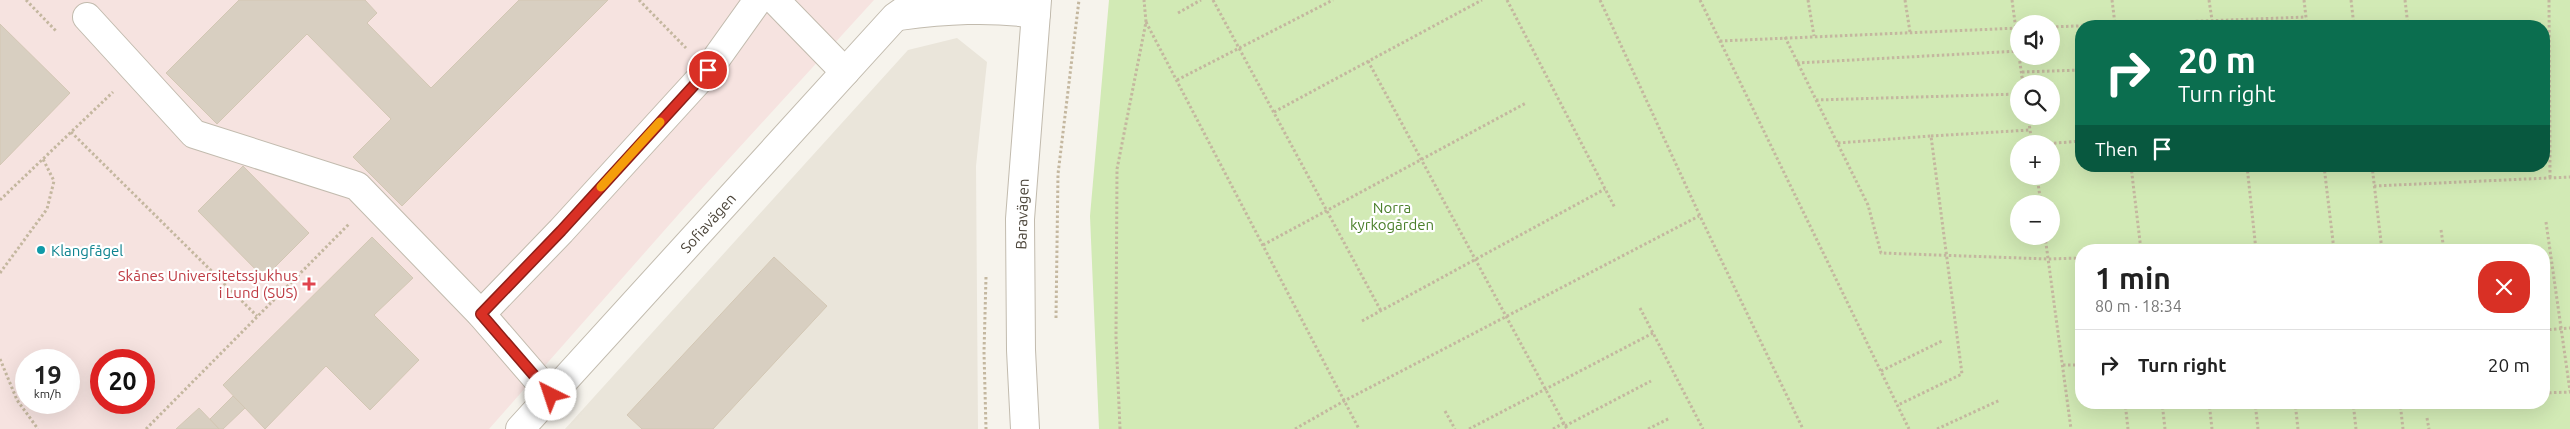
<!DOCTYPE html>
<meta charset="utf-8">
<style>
:root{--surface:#fff;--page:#f6f6f6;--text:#222;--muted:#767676;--line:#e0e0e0}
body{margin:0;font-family:Ubuntu,sans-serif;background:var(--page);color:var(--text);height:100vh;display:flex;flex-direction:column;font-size:19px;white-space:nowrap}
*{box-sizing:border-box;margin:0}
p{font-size:16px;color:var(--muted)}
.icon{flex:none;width:28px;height:28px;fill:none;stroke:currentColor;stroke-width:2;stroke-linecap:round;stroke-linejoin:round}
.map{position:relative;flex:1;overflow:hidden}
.sheet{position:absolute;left:2075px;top:244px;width:475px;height:165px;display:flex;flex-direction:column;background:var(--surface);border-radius:20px;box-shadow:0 5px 20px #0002}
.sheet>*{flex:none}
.guide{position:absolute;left:2075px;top:20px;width:475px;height:152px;border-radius:20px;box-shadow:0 5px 20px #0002;background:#0b6e4f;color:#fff;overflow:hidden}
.buttons{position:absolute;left:2010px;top:15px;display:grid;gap:10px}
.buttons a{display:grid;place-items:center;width:50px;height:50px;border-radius:50%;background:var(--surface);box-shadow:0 5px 20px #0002;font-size:25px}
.speed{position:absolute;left:15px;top:349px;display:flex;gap:10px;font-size:25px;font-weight:700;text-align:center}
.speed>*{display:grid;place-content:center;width:65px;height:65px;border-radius:50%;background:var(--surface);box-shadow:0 5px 20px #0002;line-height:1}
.speed small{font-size:12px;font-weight:400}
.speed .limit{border:8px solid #d22;background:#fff;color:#111}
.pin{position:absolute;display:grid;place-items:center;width:42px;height:42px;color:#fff;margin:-21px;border:2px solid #fff;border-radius:50%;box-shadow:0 1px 5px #0007}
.me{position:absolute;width:55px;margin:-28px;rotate:319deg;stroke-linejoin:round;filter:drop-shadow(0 0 4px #0008)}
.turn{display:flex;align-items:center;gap:18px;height:105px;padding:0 20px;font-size:22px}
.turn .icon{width:65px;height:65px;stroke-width:2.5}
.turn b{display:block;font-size:35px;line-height:42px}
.then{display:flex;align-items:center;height:48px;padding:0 20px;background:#0003;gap:10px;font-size:19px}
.round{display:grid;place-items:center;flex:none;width:52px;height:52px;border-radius:20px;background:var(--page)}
.summary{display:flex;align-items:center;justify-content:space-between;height:85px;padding:0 20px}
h1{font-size:30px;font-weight:700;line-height:38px}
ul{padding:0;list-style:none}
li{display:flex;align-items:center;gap:15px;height:70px;padding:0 20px;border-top:1px solid var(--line)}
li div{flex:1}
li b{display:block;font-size:19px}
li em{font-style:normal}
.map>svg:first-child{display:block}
.residential{fill:#eae5da}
.medical{fill:#f6e3e0;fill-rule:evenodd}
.green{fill:#d2eab5;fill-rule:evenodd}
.building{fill:#d8cfc1;stroke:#d3c7b4}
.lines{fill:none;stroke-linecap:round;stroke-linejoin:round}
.minor-casing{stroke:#c2bbae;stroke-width:30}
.path{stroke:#c4b79f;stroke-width:3;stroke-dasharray:2.5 2.5;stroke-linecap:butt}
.minor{stroke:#fff;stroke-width:28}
.route-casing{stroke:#8d1f18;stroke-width:12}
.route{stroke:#d93025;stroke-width:9}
.slow{stroke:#f59e0b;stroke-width:9}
.culture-dot{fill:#0f9aa8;stroke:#fff;stroke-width:2}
.health-dot{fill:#e0444e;stroke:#fff;stroke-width:2}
.labels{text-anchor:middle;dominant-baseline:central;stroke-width:4.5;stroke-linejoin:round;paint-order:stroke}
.park-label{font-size:15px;fill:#4a7f2a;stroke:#fff}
.street-label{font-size:15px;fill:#4b4439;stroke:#fff}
.culture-label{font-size:15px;fill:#0d838f;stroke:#fff;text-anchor:start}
.health-label{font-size:15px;fill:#be3a42;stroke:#fff;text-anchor:end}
</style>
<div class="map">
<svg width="2570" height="429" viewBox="0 0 2570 429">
<rect width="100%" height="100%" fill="#f6f3ec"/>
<path class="residential" d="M957,38L987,62L976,166L978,429H565L908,50Z"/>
<path class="medical" d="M0,0H874L685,207L489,429H0ZM26,360H69V402H26ZM101,360H144V402H101Z"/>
<path class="green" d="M1109,0H2570V429H1099L1090,216ZM2019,24H2051V56H2019ZM2081,26H2544V166H2081ZM2019,84H2051V116H2019ZM2019,144H2051V176H2019ZM2019,204H2051V236H2019ZM2081,250H2544V402H2081Z"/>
<g class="building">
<path d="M239,0H365L377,13L367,23L431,88L519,0H608L402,206L353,157L391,119L307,34L217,124L166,73Z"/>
<path d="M0,24L70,93L0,165Z"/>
<path d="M243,166L309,233L264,278L198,211Z"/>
<path d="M372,237L413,278L374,315L419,360L370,410L326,366L265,429L223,385Z"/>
<path d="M774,257L827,306L713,429H642L627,415Z"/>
<path d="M233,396L245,408L223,429H219L210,419Z"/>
<path d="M199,408L219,429H176Z"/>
</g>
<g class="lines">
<g class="minor-casing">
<g id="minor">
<path d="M775,0L845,72"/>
<path d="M899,16C945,10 989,7 1036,14"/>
<path d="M87,17L194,134L357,186L481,314L551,395"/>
<path d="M481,314L561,231L708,70L758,0"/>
<path d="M520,429L895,17L919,0"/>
<path d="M1025,429L1021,350L1020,219L1037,0"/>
</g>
</g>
<g class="path">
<path d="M26,0L57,32"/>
<path d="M639,0L686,48"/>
<path d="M1213,0L1381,311"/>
<path d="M1507,0L1615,208"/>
<path d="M1600,0L1700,216L1803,429"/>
<path d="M1700,0L1909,429"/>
<path d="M1808,0L1814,36"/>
<path d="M1905,0L1910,32"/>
<path d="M2012,0L2019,52"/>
<path d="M2112,0L2115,24"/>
<path d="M2209,0L2212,20"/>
<path d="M2304,0L2307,26"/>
<path d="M2351,0L2354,26"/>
<path d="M2405,0L2408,26"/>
<path d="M2549,0L2550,178"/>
<path d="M1178,13L1201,0"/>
<path d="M1146,22L1359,429"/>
<path d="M2051,27L2306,17"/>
<path d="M1785,37L1868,205L1881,253L2048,259L2081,258"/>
<path d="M1720,41L2019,28"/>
<path d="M2019,56L2023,84"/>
<path d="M1368,61L1567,429"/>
<path d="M1797,63L2019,51"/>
<path d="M2022,72L2081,70"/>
<path d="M1177,80L1333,0"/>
<path d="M1816,100L2019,94"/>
<path d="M1274,112L1482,0"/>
<path d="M2028,116L2032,144"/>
<path d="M2544,120L2550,119"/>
<path d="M71,132L257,316"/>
<path d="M1931,136L2030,130"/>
<path d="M1838,143L1931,136L1962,374L1898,405"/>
<path d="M2044,144L2081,141"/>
<path d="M2131,166L2141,250"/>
<path d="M2247,166L2256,250"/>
<path d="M2324,166L2334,250"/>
<path d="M2372,166L2382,250"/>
<path d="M2037,176L2041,204"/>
<path d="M2374,186L2570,177"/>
<path d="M0,200L113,92"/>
<path d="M2546,222L2570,391"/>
<path d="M2441,230L2444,250"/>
<path d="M2045,236L2071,429"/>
<path d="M1263,245L1526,103"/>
<path d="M2264,250L2334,247"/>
<path d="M0,273L47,209L54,181L43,159"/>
<path d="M986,277L984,352L986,429"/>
<path d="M1640,308L1703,429"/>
<path d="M1056,318L1058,174L1079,0"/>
<path d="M1362,321L1605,189"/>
<path d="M2544,330L2570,328"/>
<path d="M0,359L17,400L38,429"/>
<path d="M2063,365H2081"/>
<path d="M1881,371L1942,341"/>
<path d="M2544,393L2570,392"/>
<path d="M2125,402L2128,429"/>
<path d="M2162,402L2165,429"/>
<path d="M2209,402L2212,429"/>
<path d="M2255,402L2258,429"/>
<path d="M2295,402L2298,429"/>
<path d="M2353,402L2356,429"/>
<path d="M2400,402L2403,429"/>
<path d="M1445,411L1455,429"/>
<path d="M2427,418L2429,429"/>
<path d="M1565,426L1651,381"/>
<path d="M146,429L350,223"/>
<path d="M1120,429L1116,337L1117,169L1146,22L1144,0"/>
<path d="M1295,429L1344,401L1699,216"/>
<path d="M1469,429L1653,333"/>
<path d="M1553,429L1564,423"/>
<path d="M1648,429L1670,418"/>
<path d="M1937,429L2000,400"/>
</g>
<use href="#minor" class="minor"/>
</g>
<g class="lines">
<g class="route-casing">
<path id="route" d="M551,395L481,314L561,231L708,70"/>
</g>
<use href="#route" class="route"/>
<path class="slow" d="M601,187L660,122"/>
</g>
<circle class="culture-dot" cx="41" cy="250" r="5"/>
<path class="health-dot" d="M306.5 276.5h5v5h5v5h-5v5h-5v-5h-5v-5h5z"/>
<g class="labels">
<g class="park-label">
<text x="1392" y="207">Norra<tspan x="1392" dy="17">kyrkogården</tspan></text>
</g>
<g class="street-label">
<text transform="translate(1022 214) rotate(-88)">Baravägen</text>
<text transform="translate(708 223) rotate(-48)">Sofiavägen</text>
</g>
<g class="culture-label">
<text x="51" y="250">Klangfågel</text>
</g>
<g class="health-label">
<text x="298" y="275">Skånes Universitetssjukhus<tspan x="298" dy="17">i Lund (SUS)</tspan></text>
</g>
</g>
</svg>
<div class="buttons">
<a><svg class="icon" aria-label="sound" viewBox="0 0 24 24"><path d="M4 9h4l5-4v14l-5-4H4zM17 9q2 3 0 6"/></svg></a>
<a><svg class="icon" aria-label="search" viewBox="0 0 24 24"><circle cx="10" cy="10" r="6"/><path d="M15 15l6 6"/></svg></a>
<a>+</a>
<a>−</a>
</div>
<div class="speed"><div>19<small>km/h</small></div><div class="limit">20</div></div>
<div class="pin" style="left:708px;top:70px;background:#d93025"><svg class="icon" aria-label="arrive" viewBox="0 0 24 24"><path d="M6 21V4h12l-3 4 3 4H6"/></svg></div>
<svg class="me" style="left:551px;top:395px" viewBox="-20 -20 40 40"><circle r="19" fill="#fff"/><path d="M0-13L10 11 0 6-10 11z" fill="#d93025"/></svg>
<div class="guide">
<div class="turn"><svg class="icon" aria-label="right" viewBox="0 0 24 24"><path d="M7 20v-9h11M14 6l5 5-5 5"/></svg><div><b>20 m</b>Turn right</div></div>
<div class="then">Then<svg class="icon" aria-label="arrive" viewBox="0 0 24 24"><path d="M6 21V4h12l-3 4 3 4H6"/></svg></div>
</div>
<section class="sheet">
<div class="summary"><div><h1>1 min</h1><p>80 m · 18:34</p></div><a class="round" style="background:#d93025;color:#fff"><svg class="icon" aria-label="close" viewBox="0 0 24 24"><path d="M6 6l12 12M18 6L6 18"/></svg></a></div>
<ul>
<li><svg class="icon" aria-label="right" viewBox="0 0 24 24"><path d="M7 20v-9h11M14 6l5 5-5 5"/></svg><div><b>Turn right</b></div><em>20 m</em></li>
</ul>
</section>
</div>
